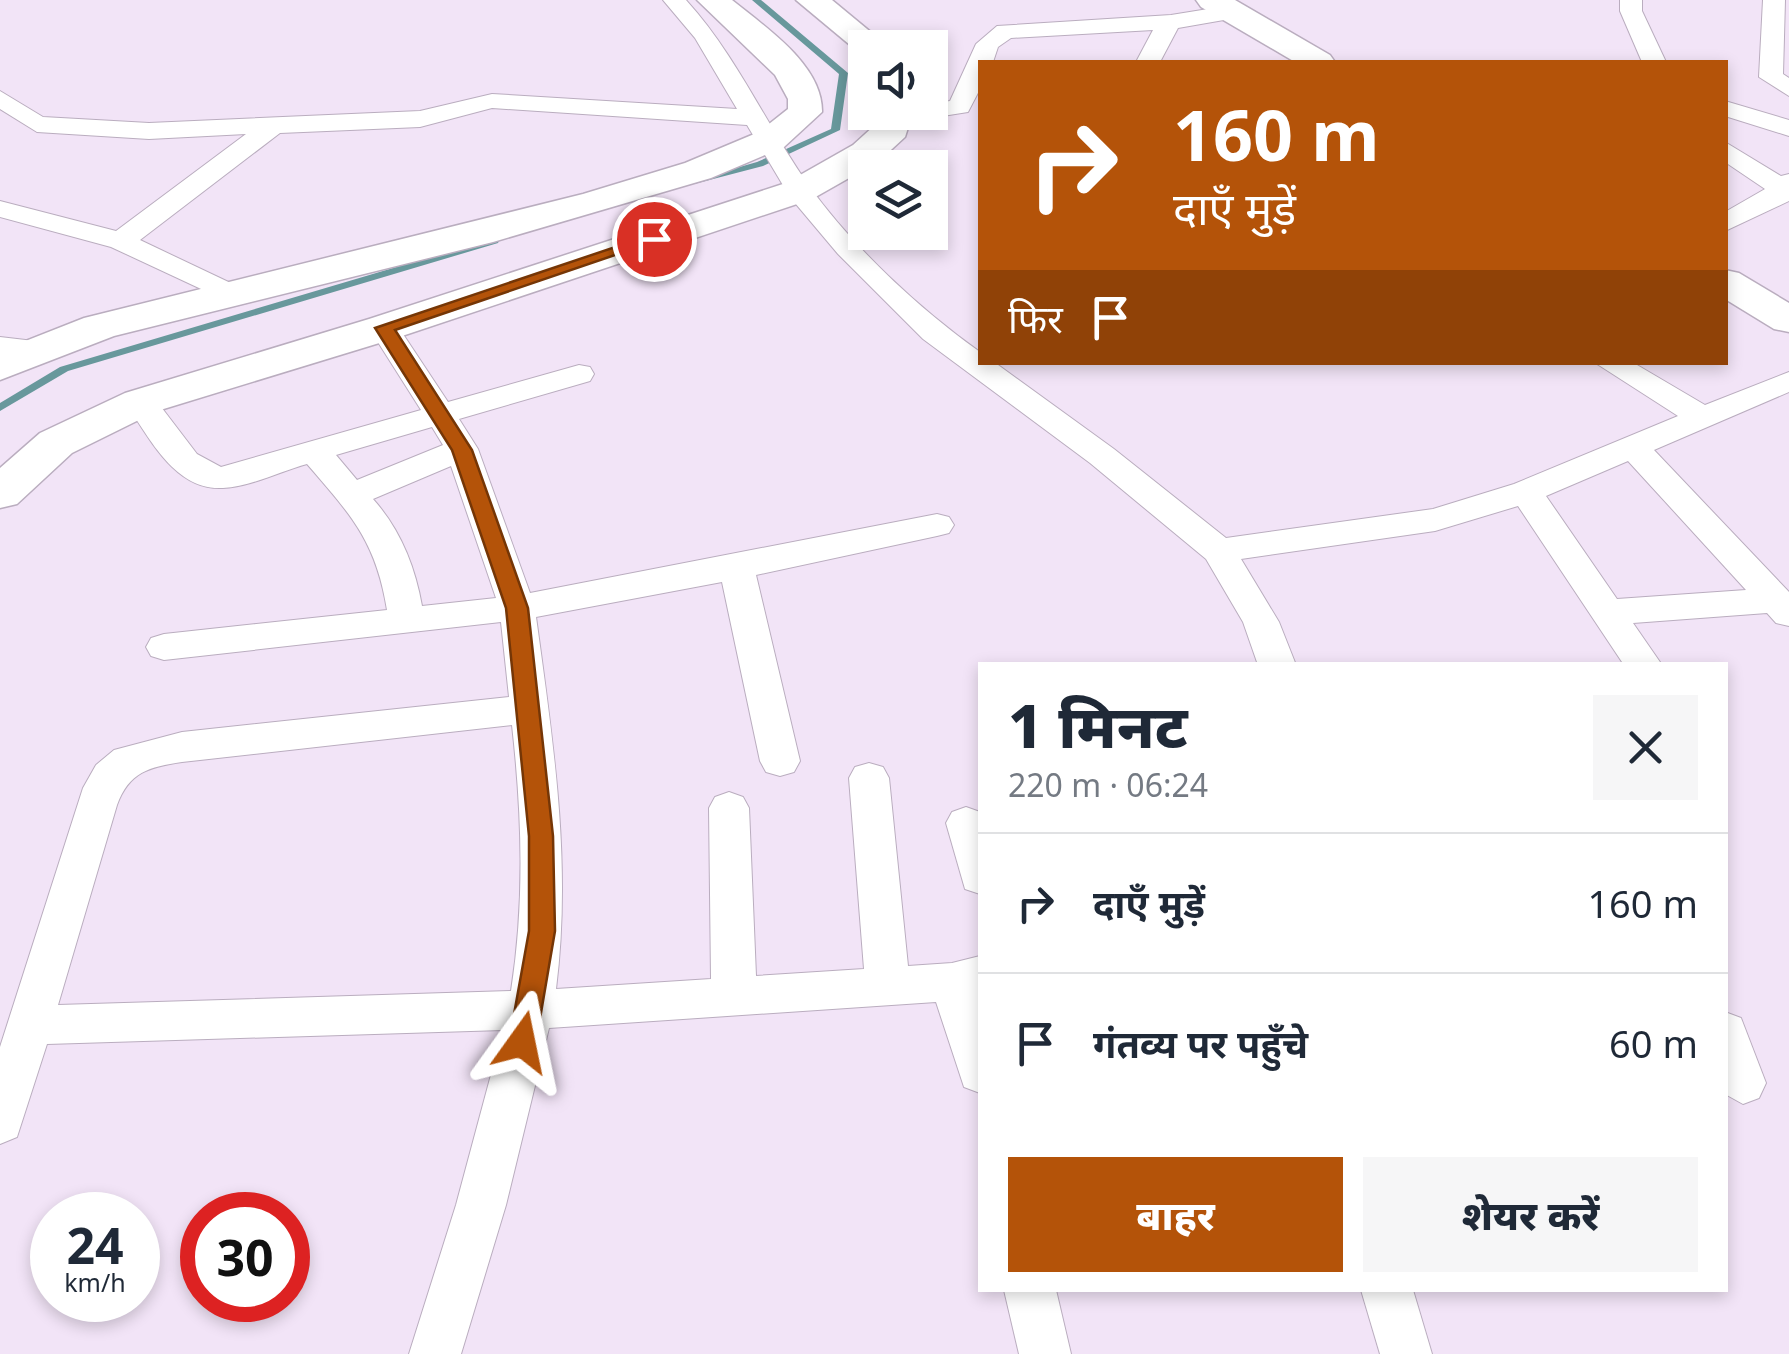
<!DOCTYPE html>
<html lang="hi">
<meta charset="utf-8">
<style>
:root{--surface:#fff;--page:#f6f6f7;--text:#1f2937;--muted:#747a83;--line:#e0e1e3;--accent:#b45309}
body{margin:0;font-family:"Noto Sans","Noto Sans Devanagari",sans-serif;background:var(--page);color:var(--text);height:100vh;display:flex;flex-direction:column;font-size:38px;white-space:nowrap}
*{box-sizing:border-box;margin:0}
p{font-size:32px;color:var(--muted)}
.icon{flex:none;width:55px;height:55px;fill:none;stroke:currentColor;stroke-width:2;stroke-linecap:round;stroke-linejoin:round}
.map{position:relative;flex:1;overflow:hidden}
.panel{position:absolute;left:978px;top:662px;width:750px;height:630px;display:flex;flex-direction:column;background:var(--surface);border-radius:0px;box-shadow:0 5px 15px #0003}
.panel>*{flex:none}
.hud{position:absolute;left:978px;top:60px;width:750px;height:305px;border-radius:0px;box-shadow:0 5px 15px #0003;background:#b45309;color:#fff;overflow:hidden}
.controls{position:absolute;left:848px;top:30px;display:grid;gap:20px}
.controls a{display:grid;place-items:center;width:100px;height:100px;border-radius:0px;background:var(--surface);box-shadow:0 5px 15px #0003;font-size:50px}
.speed{position:absolute;left:30px;top:1192px;display:flex;gap:20px;font-size:50px;font-weight:700;text-align:center}
.speed>*{display:grid;place-content:center;width:130px;height:130px;border-radius:50%;background:var(--surface);box-shadow:0 5px 15px #0003;line-height:1}
.speed small{font-size:25px;font-weight:400}
.speed .limit{border:15px solid #d22;background:#fff;color:#111}
.pin{position:absolute;display:grid;place-items:center;width:85px;height:85px;color:#fff;margin:-42px;border:5px solid #fff;border-radius:50%;box-shadow:0 2px 10px #0007}
.me{position:absolute;width:110px;margin:-55px;rotate:12deg;stroke-linejoin:round;filter:drop-shadow(0 0 8px #0008)}
.turn{display:flex;align-items:center;gap:35px;height:210px;padding:0 30px;font-size:45px}
.turn .icon{width:130px;height:130px;stroke-width:2.5}
.turn b{display:block;font-size:70px;line-height:85px}
.then{display:flex;align-items:center;height:95px;padding:0 30px;background:#0003;gap:20px;font-size:38px}
.round{display:grid;place-items:center;flex:none;width:105px;height:105px;border-radius:0px;background:var(--page)}
.summary{display:flex;align-items:center;justify-content:space-between;height:170px;padding:0 30px}
h1{font-size:60px;font-weight:800;line-height:75px}
.button{display:flex;gap:20px;margin-top:auto;padding:20px 30px}
.button a{flex:1;height:115px;border-radius:0px;background:var(--accent);color:#fff;font-size:40px;font-weight:800;line-height:115px;text-align:center}
.button a+a{background:var(--page);color:var(--text)}
ul{padding:0;list-style:none}
li{display:flex;align-items:center;gap:30px;height:140px;padding:0 30px;border-top:2px solid var(--line)}
li div{flex:1}
li b{display:block;font-size:38px}
li em{font-style:normal}
.map>svg:first-child{display:block}
.lines{fill:none;stroke-linecap:round;stroke-linejoin:round}
.stream{fill:#68989c;fill-rule:evenodd}
.street-casing{stroke:#baadbf;stroke-width:2}
.secondary-casing{stroke:#baadbf;stroke-width:3}
.street{fill:#fff;fill-rule:evenodd}
.secondary{fill:#fff;fill-rule:evenodd}
.route{fill:#b45309;stroke:#753606;stroke-width:2.5}
</style>
<div class="map">
<svg width="1789" height="1354" viewBox="0 0 1789 1354">
<rect width="100%" height="100%" fill="#f2e4f7"/>
<g class="lines">
<g class="stream">
<path d="M752,0H761L848,73L840,130L763,166L694,184V180L757,162L831,129L839,74Z"/>
<path d="M494,238L499,241L498,243L68,371L0,411V403L60,367Z"/>
</g>
<g class="street-casing">
<g id="street">
<path d="M663,0H686C737,56 766,125 809,186C854,248 918,308 980,352V362H994L1114,449L1226,538L1433,509L1514,484L1678,416L1594,362H1632L1705,405L1789,372V392L1654,450L1789,592V626L1776,623L1767,613L1633,623L1662,665H1624L1518,506L1435,531L1241,559L1279,622L1296,665H1258L1243,622L1206,559L1090,463L923,339L838,254L790,197L747,125L492,108L420,127L280,133L140,240L239,287L243,293L239,299L229,302L111,247L0,217V201L116,231L246,134L149,139L37,132L0,109V91L43,117L149,123L420,111L492,94L737,109L695,38ZM1628,461L1746,590L1617,599L1546,496Z"/>
<path d="M1620,0H1642V11L1666,62H1642L1620,11Z"/>
<path d="M1763,0H1785L1783,74L1789,78V96L1759,77Z"/>
<path d="M1233,5L1244,12L1241,17L1178,28L1160,62H1136L1153,30L1011,38L998,47L993,62H980V89L968,112L930,118L919,112H930V104L950,101L976,44L997,26L1171,15Z"/>
<path d="M1725,101L1789,120V136L1725,116Z"/>
<path d="M1725,142L1781,176L1789,174V201L1725,231V212L1765,189L1725,162Z"/>
<path d="M384,319L395,322L448,402L579,365L590,367L594,374L590,381L459,419L478,449L530,593L937,514L949,517L954,525L949,533L937,536L756,575L800,761L794,772L780,776L766,772L760,761L722,582L536,617C553,741 572,863 556,989L711,979L709,808L715,797L729,792L743,797L749,808L756,976L864,969L849,778L855,767L869,763L883,767L889,778L908,966L952,963L980,956V1093L964,1087L936,1002L549,1028L506,1205L461,1354H409L456,1205L503,1030L47,1044L17,1137L0,1144V1047L83,788L96,765L114,750L182,732L509,697L501,622L164,660L151,656L146,647L151,638L164,634L387,610C376,541 351,515 307,464C281,471 250,487 223,488C174,491 148,435 125,402L130,395H152L197,454L221,467L421,410L369,328L373,322ZM432,427L443,445L357,480L336,455ZM451,466L496,598L422,606C415,566 400,529 373,499ZM512,725C522,814 525,902 511,991L58,1005L117,805C129,772 149,767 182,762Z"/>
<path d="M0,337L51,343L55,349L51,355H0Z"/>
<path d="M966,807L980,812V894L965,889L946,823L952,812Z"/>
<path d="M1725,1012L1741,1018L1766,1083L1759,1098L1743,1104L1725,1094Z"/>
<path d="M1004,1290H1056L1071,1354H1019Z"/>
<path d="M1361,1290H1413L1432,1354H1380Z"/>
</g>
</g>
<g class="secondary-casing">
<g id="secondary">
<path d="M697,0H732C765,27 823,65 822,112L784,147L711,178L493,242L114,336L0,380V351L84,318L583,194L685,163L759,132L788,109V99L775,75Z"/>
<path d="M796,0H832L890,48H865L862,55Z"/>
<path d="M1196,0H1235L1330,55L1335,62H1295L1201,7Z"/>
<path d="M878,112H913L905,137L879,161L812,199L399,337L157,411L72,453L17,504L0,508V468L40,433L125,393L369,319L786,183L853,145L875,125Z"/>
<path d="M1725,270L1739,273L1789,303V332L1774,329L1725,299Z"/>
</g>
</g>
<use href="#street" class="street"/>
<use href="#secondary" class="secondary"/>
</g>
<path class="route" d="M648,236L662,239L395,330L472,450L528,608L553,836L555,931L536,1042L532,1051L522,1055L513,1051L509,1042L529,931V836L506,608L452,450L375,328Z"/>
</svg>
<div class="controls">
<a><svg class="icon" aria-label="sound" viewBox="0 0 24 24"><path d="M4 9h4l5-4v14l-5-4H4zM17 9q2 3 0 6"/></svg></a>
<a><svg class="icon" aria-label="layers" viewBox="0 0 24 24"><path d="M12 4l9 5-9 5-9-5zM3 14l9 5 9-5"/></svg></a>
</div>
<div class="speed"><div>24<small>km/h</small></div><div class="limit">30</div></div>
<div class="pin" style="left:654px;top:239px;background:#d93025"><svg class="icon" aria-label="arrive" viewBox="0 0 24 24"><path d="M6 21V4h12l-3 4 3 4H6"/></svg></div>
<svg class="me" style="left:522px;top:1042px" viewBox="-20 -20 40 40"><path d="M0-17L14 15 0 8-14 15z" fill="#b45309" stroke="#fff" stroke-width="4"/></svg>
<div class="hud">
<div class="turn"><svg class="icon" aria-label="right" viewBox="0 0 24 24"><path d="M7 20v-9h11M14 6l5 5-5 5"/></svg><div><b>160 m</b>दाएँ मुड़ें</div></div>
<div class="then">फिर<svg class="icon" aria-label="arrive" viewBox="0 0 24 24"><path d="M6 21V4h12l-3 4 3 4H6"/></svg></div>
</div>
<section class="panel">
<div class="summary"><div><h1>1 मिनट</h1><p>220 m · 06:24</p></div><a class="round"><svg class="icon" aria-label="close" viewBox="0 0 24 24"><path d="M6 6l12 12M18 6L6 18"/></svg></a></div>
<ul>
<li><svg class="icon" aria-label="right" viewBox="0 0 24 24"><path d="M7 20v-9h11M14 6l5 5-5 5"/></svg><div><b>दाएँ मुड़ें</b></div><em>160 m</em></li>
<li><svg class="icon" aria-label="arrive" viewBox="0 0 24 24"><path d="M6 21V4h12l-3 4 3 4H6"/></svg><div><b>गंतव्य पर पहुँचे</b></div><em>60 m</em></li>
</ul>
<div class="button"><a>बाहर</a><a>शेयर करें</a></div>
</section>
</div>
